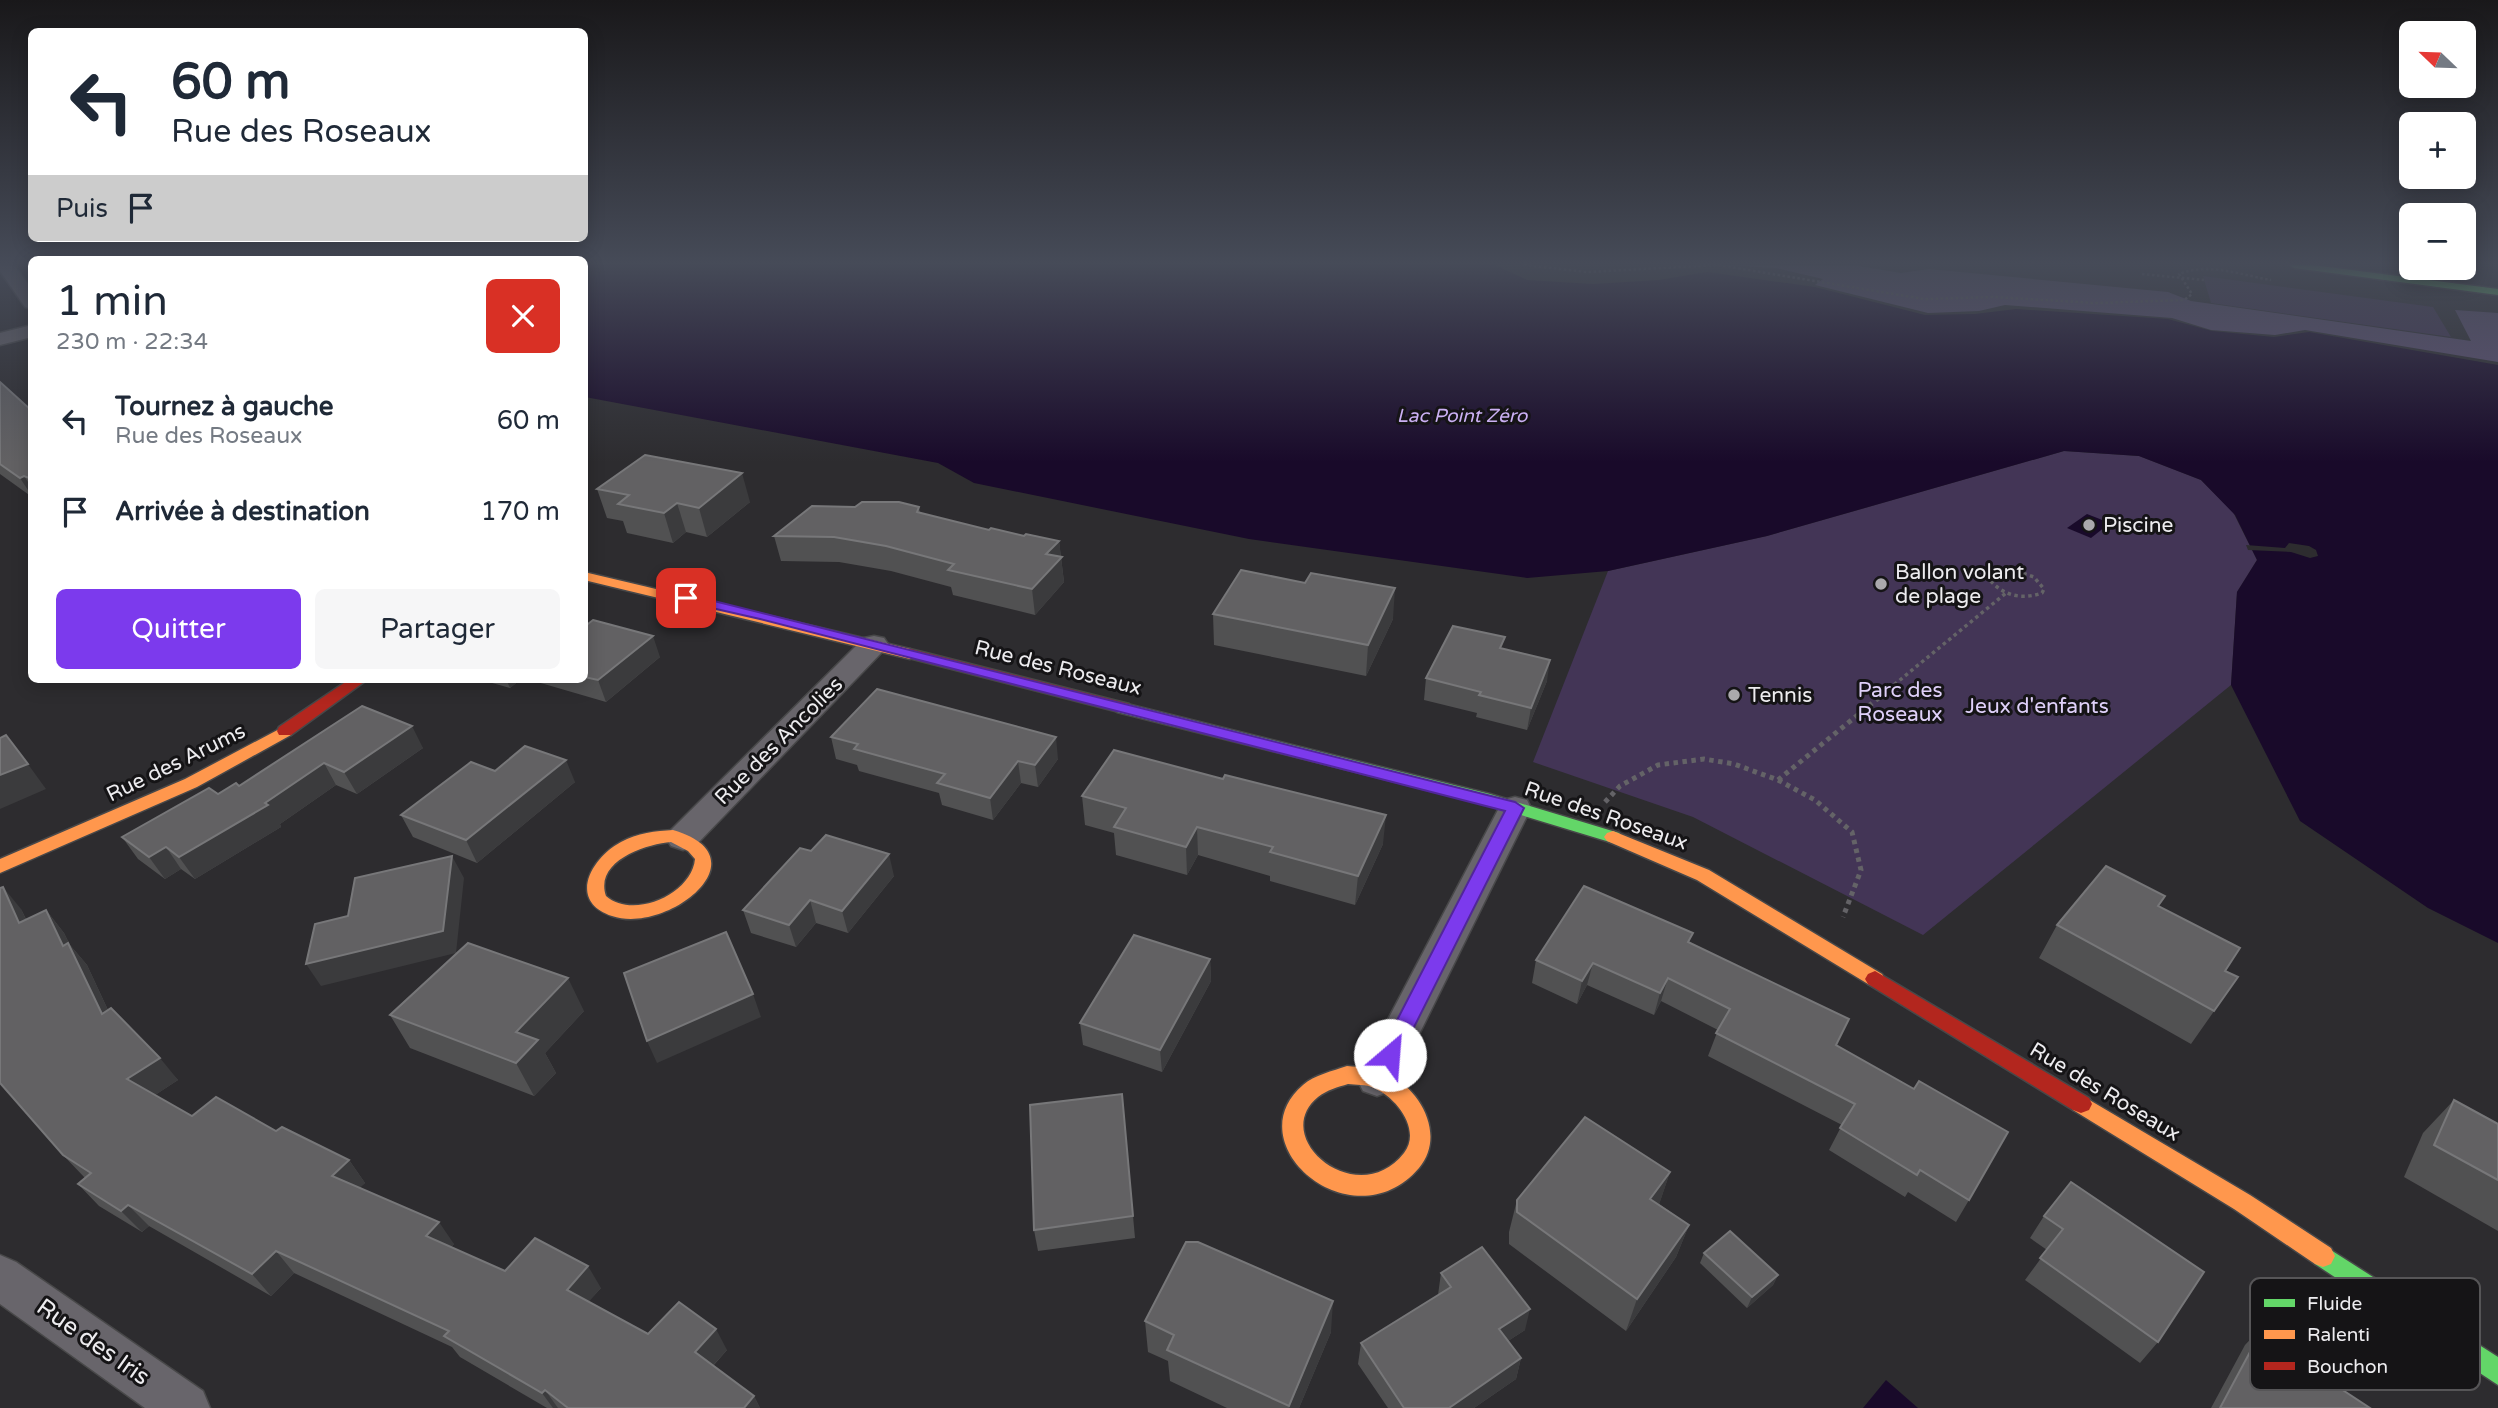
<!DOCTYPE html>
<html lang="fr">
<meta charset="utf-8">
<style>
:root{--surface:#fff;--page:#f6f6f7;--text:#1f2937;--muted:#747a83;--accent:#7c3aed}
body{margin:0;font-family:"Varela Round",sans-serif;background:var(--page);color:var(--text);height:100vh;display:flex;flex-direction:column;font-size:26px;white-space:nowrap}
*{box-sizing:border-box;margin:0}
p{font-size:23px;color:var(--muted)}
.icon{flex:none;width:38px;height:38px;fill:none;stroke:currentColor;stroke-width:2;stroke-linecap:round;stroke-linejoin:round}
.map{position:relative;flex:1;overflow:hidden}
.drawer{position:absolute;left:28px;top:256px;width:560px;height:427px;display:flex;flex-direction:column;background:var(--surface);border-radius:10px;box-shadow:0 4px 18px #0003}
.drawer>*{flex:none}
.banner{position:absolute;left:28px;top:28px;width:560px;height:214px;border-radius:10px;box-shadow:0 4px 18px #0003;background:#fff;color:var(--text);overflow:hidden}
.needle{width:46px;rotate:293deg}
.buttons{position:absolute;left:2399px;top:21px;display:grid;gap:14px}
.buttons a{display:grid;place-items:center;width:77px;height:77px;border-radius:10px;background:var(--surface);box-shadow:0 4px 18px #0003;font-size:35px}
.pin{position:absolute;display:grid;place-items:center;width:60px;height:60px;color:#fff;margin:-30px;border-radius:14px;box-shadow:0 4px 10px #0006}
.me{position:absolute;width:77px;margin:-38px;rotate:27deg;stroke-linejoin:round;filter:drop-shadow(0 0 5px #0008)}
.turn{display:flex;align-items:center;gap:24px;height:147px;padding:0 28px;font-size:32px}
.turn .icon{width:91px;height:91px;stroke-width:2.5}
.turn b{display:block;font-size:49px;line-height:60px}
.then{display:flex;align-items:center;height:66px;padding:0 28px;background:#0003;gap:14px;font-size:26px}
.round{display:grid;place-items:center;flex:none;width:74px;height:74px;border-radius:10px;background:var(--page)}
.summary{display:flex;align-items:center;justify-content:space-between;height:119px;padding:0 28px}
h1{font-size:42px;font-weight:600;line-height:52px}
.primary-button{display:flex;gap:14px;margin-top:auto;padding:14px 28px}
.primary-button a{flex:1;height:80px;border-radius:10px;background:var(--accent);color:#fff;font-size:28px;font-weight:600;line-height:80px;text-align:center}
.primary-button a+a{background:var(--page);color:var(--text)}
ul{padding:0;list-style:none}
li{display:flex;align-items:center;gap:21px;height:91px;padding:0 28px}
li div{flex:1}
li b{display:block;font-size:26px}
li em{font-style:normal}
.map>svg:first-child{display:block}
.green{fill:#433556}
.forest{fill:#5f5175}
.water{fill:#190a2a}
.pier{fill:#2d2c2f}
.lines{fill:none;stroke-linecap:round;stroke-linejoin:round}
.street-casing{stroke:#484849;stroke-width:3}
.fast-casing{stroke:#484849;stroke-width:3}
.slow-casing{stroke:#484849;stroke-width:3}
.jam-casing{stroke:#484849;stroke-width:3}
.path-far2{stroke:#646367;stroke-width:2.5;stroke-dasharray:2.5 2.5;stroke-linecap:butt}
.path-far1{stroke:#646367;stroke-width:3.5;stroke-dasharray:3.5 3.5;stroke-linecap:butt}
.path{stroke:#646367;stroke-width:5;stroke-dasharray:4.5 4.5;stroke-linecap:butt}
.street{fill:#68656b;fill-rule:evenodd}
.fast{fill:#63d668;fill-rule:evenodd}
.slow{fill:#ff974d;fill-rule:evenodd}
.jam{fill:#b3261e;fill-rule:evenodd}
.wall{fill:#515152}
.shaded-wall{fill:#3b3b3d}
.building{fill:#626163;stroke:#777779;stroke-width:2}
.route{fill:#7c3aed;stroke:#51269a;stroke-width:2}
.poi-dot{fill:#aaa9ac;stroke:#151416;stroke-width:2.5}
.labels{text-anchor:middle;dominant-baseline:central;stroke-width:6;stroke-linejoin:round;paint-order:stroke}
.far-water-label{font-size:19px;font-style:italic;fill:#cbb0f3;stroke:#151416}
.poi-label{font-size:21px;fill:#edecef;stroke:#151416;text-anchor:start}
.street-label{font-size:21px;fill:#edecef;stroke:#151416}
.park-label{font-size:21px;fill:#dfd0f9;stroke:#151416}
.near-street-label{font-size:24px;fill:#edecef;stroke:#151416}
.key{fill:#151416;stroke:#565557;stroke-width:2}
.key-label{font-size:19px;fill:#edecef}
</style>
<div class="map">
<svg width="2498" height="1408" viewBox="0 0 2498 1408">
<rect width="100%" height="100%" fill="#2d2c2f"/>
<g class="green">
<path d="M2203,276L2433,307L2451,337L2211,303Z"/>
<path d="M2064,451L2139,456L2201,480L2233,512L2257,560L2237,592L2231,685L1923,935L1693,817L1533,762L1608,571L1767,536Z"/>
</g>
<path class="forest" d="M1722,265H1853L1901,273L1929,269L2168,292L2191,301L2471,341L2455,310L2498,313V362L2305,330L2275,335L2211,330L2172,318L2005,305L1979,311L1928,313L1815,285L1823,279L1776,268Z"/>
<g class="water">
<path d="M584,265H1495L1527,280L1593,284L1659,280L1707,272L1815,287L1925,315L1975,314L2016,309L2168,319L2212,331L2274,337L2309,332L2498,365V943L2428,908L2300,821L2231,685L2237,592L2257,560L2235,515L2201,480L2139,456L2064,451L1767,536L1608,571L1527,578L1249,539L974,483L938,463L585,397Z"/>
<path d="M2087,514L2110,523L2091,538L2067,528Z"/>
<path d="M1886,1380L1918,1408H1863Z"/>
</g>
<path class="pier" d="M2289,543L2309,546L2316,550L2318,556L2310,558L2291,552L2248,550L2246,545L2285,548Z"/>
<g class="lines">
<g class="street-casing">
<g id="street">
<path d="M0,265H14L32,289V309L25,307L0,271Z"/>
<path d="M32,325V337L0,345V333Z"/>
<path d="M874,636L884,638L888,644L884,650L695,846L683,850L671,846L666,838L671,830L864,638Z"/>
<path d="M1515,797L1527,800L1531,808L1391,1091L1377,1096L1363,1091L1357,1079L1363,1067L1499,808L1503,800Z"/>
<path d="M0,1255L16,1262L203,1391L210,1408H145L0,1304Z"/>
</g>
</g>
<g class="fast-casing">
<g id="fast">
<path d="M2289,265H2313L2498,289V295L2294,268Z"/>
<path d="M1123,703L1490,794L1619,833L1622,837L1619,841L1613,843L1488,805L1117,712L1115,708Z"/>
<path d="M2323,1245L2498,1357V1385L2315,1264L2311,1256L2315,1248Z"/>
</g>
</g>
<g class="slow-casing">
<g id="slow">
<path d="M584,572L910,649L918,654L910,659L584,580Z"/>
<path d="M285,726L291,727L293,731L291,735L197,787L0,873V859L185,779Z"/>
<path d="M673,830C766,857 667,935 612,916C567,901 591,858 621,842C637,833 656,831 673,830ZM671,842L688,851L695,859C692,894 633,920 606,896C594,861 646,844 671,842Z"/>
<path d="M1613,831L1709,870L1882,974L1885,979L1882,984L1875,987L1868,984L1697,880L1607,841L1604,837L1607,833Z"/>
<path d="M1347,1066C1361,1067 1375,1068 1389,1075C1421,1090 1446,1136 1419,1168C1353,1245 1234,1144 1303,1085C1314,1075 1333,1071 1347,1066ZM1348,1084C1356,1085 1366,1084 1374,1088C1396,1097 1422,1130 1404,1153C1358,1212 1268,1138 1318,1097C1327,1090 1338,1087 1348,1084Z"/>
<path d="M2081,1095L2250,1195L2331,1248L2335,1256L2331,1264L2323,1267L2315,1264L2234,1209L2073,1110L2070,1104L2073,1098Z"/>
</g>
</g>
<g class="jam-casing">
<g id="jam">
<path d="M910,649L1129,704L1131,708L1123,713L905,657L902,654Z"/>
<path d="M350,679H368L291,735H279L277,731L279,727Z"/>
<path d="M1875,971L2089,1098L2092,1104L2089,1110L2081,1113L2073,1110L1868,984L1865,979L1868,974Z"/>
</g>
</g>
<g class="path-far2">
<path d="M1524,265L1587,272L1718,265L1924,299L1994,297L2095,303L2184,300L2192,294L2179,274C2208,262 2241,275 2271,280"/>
<path d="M2142,274L2204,280"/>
</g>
<g class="path-far1">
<path d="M2010,569L2034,577L2044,589L2042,593C2022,600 2003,596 1989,579L1990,574Z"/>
<path d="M1878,698L2006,593"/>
</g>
<g class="path">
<path d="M1778,780L1881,696"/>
<path d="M1605,802L1620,786L1658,765L1704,759L1734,764L1778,780L1815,800L1852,832L1861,870L1843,917"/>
</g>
<use href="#street" class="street"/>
<use href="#fast" class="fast"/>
<use href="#slow" class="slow"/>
<use href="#jam" class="jam"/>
</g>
<g class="wall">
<path d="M0,382L32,411V497L0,474Z"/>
<path d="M597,489L750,502L707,537L686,532L673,543L627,533L623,521L607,518Z"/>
<path d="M919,507L920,513L989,530L1059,541L1064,582L1035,615L953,595L951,587L891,571L839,562L781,561L774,536Z"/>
<path d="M1213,614L1393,619L1366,676L1214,645Z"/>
<path d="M584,623L660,657L606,702L527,679H584Z"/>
<path d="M1503,649L1547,681L1527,730L1476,717L1477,713L1424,700L1426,678Z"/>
<path d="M478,679H521L510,688Z"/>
<path d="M362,706L423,748L357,794L336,785L280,824L281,827L195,879L181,869L165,879L138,859L122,837L218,794L239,786Z"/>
<path d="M831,737L1058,759L1038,787L1021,783L993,820L942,805L939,793L859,771L857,765L836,759Z"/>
<path d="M495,771L575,782L477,863L413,837L401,815Z"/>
<path d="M1082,796L1383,844L1355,905L1270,881V876L1198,855L1187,875L1116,855L1114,833L1085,825Z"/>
<path d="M811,851L894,876L848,933L816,923L796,947L751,933L743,910Z"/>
<path d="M2159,906L2225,971L2238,977L2191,1044L2039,958L2057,925Z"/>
<path d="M21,909L26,919L46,910L64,933L70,945L87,965L108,1010L178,1080L155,1095L192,1116L276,1131L349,1160L365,1183L360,1187L454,1244L451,1247L505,1271L601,1288L588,1302L648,1334L727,1350L713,1366L754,1396L760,1408H547L460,1357L452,1347L294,1273L271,1296L149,1226L142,1232L99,1206L78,1184L85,1178L63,1155Z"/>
<path d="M1690,943L1838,1046L1969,1200L1956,1222L1908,1192L1905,1197L1829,1150L1842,1125L1708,1056L1718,1030L1661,1001L1654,1015L1587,985L1577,1004L1532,983L1536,960Z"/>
<path d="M1210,959L1211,981L1162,1072L1083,1045L1080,1023Z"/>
<path d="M584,1011L545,1053L556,1073L534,1096L410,1048L390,1015Z"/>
<path d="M1122,1094L1135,1238L1038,1251L1034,1230Z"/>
<path d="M2454,1100L2498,1124V1231L2404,1177L2423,1133Z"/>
<path d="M1670,1172L1659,1204L1689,1225L1676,1257L1626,1331L1509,1244V1232L1517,1200Z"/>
<path d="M2071,1182L2158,1342L2140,1363L2025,1280L2047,1250L2030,1238L2044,1216Z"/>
<path d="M1704,1253L1778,1275L1773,1285L1747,1308L1700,1263Z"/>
<path d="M1441,1273L1525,1330L1508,1341L1521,1358L1516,1379L1474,1408H1388L1358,1364L1361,1343L1438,1295Z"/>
<path d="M1145,1321L1331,1332L1299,1408H1227L1170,1381L1168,1361L1148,1352Z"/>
<path d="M2265,1324L2329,1381L2370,1408H2211L2245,1345Z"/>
</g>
<g class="shaded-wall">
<path d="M742,473L750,502L707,537L699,508Z"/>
<path d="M24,476L32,488V496L20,478Z"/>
<path d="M677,503L686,532L673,543L664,513Z"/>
<path d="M1059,541L1064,582L1035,615L1032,589L1046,554Z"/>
<path d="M1395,588L1393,619L1366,676L1368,645Z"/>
<path d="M653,636L660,657L606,702L598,680Z"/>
<path d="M1550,660L1547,681L1527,730L1531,708Z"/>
<path d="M506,679H521L510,688Z"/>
<path d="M412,726L423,748L357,794L344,772Z"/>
<path d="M1056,737L1058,759L1038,787L1035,765Z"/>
<path d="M25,760L46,789L0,809V775Z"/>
<path d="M566,760L575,782L477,863L466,840Z"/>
<path d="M1018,761L1021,783L993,820L990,798Z"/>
<path d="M324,763L336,785L280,824L281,827L195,879L179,857L265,803Z"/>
<path d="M1386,815L1383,844L1355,905L1358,876Z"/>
<path d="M1197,827L1198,855L1187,875L1186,847Z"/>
<path d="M166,847L181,869L165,879L149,857Z"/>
<path d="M889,854L894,876L848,933L842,911Z"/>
<path d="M452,856L464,878L456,953L321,986L306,964Z"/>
<path d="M3,887L21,909L38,945L19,923Z"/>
<path d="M810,900L816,923L796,947L789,925Z"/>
<path d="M46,910L64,933L70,945L87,965L120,1036L102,1014L63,946Z"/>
<path d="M1210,959L1211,981L1162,1072L1160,1050Z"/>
<path d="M1593,963L1587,985L1577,1004L1582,981Z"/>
<path d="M568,978L584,1011L545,1053L556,1073L534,1096L516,1063V1032Z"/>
<path d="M1668,978L1661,1001L1654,1015L1660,993Z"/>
<path d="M753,994L761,1017L657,1063L647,1041Z"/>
<path d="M160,1058L178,1080L146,1101L127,1079Z"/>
<path d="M349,1160L365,1183L349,1198L332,1176Z"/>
<path d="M1670,1172L1659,1205L1650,1199Z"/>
<path d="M128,1205L149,1226L142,1232L121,1211Z"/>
<path d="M439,1222L454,1244L442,1258L426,1236Z"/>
<path d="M1689,1225L1676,1257L1626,1331L1637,1299Z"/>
<path d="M276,1251L294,1273L271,1296L252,1274Z"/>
<path d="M588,1266L601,1288L580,1311L567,1290Z"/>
<path d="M1778,1275L1773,1285L1747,1308L1752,1297Z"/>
<path d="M1333,1301L1331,1332L1299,1408H1289Z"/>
<path d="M1530,1309L1525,1330L1494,1350L1499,1329Z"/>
<path d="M716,1329L727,1350L706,1373L695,1352Z"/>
<path d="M1521,1358L1516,1379L1474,1408H1449Z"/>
<path d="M545,1390L558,1408H553L542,1393Z"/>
<path d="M754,1396L760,1408H744Z"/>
</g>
<g class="building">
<path d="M0,382L32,411V479L24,476L20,478L0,464Z"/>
<path d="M645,455L742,473L699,508L677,503L664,513L618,504L629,495L597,489Z"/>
<path d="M862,502H899L919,507L917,512L989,530L991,528L1024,536L1026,534L1059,541L1046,554L1062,557L1032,589L948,570L954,564L886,546L834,537L774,536L812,506L855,507Z"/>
<path d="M1241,570L1305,583L1311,573L1395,588L1368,645L1213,614Z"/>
<path d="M593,620L653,636L598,680L584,677V623L588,624Z"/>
<path d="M1453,626L1505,637L1500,648L1550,660L1531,708L1479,695L1481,692L1426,678Z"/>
<path d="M877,689L1056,737L1035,765L1018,761L990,798L937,783L945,774L854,749L858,744L831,737Z"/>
<path d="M362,706L412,726L344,772L324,763L265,803L268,805L179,857L166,847L149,857L122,837L209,788L218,794L236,783L239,786Z"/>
<path d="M6,735L28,764L0,775V738Z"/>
<path d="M525,746L566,760L466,840L401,815L471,762L495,771Z"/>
<path d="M1114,750L1223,779L1225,775L1386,815L1358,876L1270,852L1273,847L1197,827L1186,847L1114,827L1126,808L1082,796Z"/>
<path d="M826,835L889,854L842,911L810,900L789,925L743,910L800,848L811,851Z"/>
<path d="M452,856L443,931L306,964L315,924L348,916L355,878Z"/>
<path d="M2106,866L2165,896L2158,906L2240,948L2225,971L2238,977L2214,1011L2057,925Z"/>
<path d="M1584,886L1693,933L1688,942L1849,1019L1836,1045L1914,1089L1919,1081L2008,1132L1969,1200L1920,1170L1917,1175L1840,1128L1855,1104L1716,1033L1730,1009L1668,978L1660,993L1593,963L1582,981L1536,960Z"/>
<path d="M3,887L19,923L46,910L63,946L68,943L102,1014L111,1008L160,1058L127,1079L192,1116L216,1097L276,1131L282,1127L349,1160L332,1176L439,1222L426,1236L505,1271L535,1238L588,1266L567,1290L648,1334L679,1302L716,1329L695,1352L754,1396L744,1408H568L545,1390L542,1393L444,1336L449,1331L276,1251L252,1274L128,1205L121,1211L78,1184L91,1173L63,1155L0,1083V888Z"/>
<path d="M726,932L753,994L647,1041L624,973Z"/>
<path d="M1134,935L1210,959L1160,1050L1080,1023Z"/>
<path d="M468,943L568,978L516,1032L538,1040L516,1063L390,1015Z"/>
<path d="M1122,1094L1133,1216L1034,1230L1030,1105Z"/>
<path d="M2454,1100L2498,1124V1180L2434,1145Z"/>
<path d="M1585,1117L1670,1172L1650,1199L1689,1225L1637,1299L1517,1212V1200Z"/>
<path d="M2071,1182L2204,1272L2158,1342L2040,1258L2063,1229L2044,1216Z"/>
<path d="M1730,1231L1778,1275L1752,1297L1704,1253Z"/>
<path d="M1186,1242H1198L1333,1301L1289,1406L1167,1350L1174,1335L1145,1321Z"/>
<path d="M1482,1247L1530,1309L1499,1329L1521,1358L1449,1408H1404L1361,1343L1451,1287L1441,1273Z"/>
<path d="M2265,1324L2335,1370L2329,1381L2370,1408H2220Z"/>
</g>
<linearGradient id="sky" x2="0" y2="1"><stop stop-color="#19181a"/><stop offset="0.57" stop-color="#464b58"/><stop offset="1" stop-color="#464b58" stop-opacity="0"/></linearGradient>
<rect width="2498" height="462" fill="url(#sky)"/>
<path class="route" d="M686,594L1515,802L1524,808L1397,1061L1390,1063L1382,1061L1379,1055L1505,811L760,619L681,601L678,598L681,595Z"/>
<g class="poi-dot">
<circle cx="2089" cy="525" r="7"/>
<circle cx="1881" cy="584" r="7"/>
<circle cx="1734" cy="695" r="7"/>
</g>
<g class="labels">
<g class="far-water-label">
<text x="1462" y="416">Lac Point Zéro</text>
</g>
<g class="poi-label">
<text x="2103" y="525">Piscine</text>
<text x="1895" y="572">Ballon volant<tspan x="1895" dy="24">de plage</tspan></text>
<text x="1748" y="695">Tennis</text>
</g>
<g class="street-label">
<text transform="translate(1058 668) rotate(14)">Rue des Roseaux</text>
<text transform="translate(779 741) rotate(-45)">Rue des Ancolies</text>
<text transform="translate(176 763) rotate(-26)">Rue des Arums</text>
<text transform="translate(1606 816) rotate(19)">Rue des Roseaux</text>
<text transform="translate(2105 1092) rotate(31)">Rue des Roseaux</text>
</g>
<g class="park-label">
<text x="1900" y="690">Parc des<tspan x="1900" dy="24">Roseaux</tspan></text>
<text x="2037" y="706">Jeux d'enfants</text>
</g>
<g class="near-street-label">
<text transform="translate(93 1342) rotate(35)">Rue des Iris</text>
</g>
</g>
<rect x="2250" y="1278" width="230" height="112" rx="10" class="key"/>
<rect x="2264" y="1299" width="31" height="8" fill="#63d668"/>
<rect x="2264" y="1330" width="31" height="9" fill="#ff974d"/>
<rect x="2264" y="1362" width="31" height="8" fill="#b3261e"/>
<g class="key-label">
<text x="2307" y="1310">Fluide</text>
<text x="2307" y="1341">Ralenti</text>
<text x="2307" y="1373">Bouchon</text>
</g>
</svg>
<div class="buttons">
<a><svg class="needle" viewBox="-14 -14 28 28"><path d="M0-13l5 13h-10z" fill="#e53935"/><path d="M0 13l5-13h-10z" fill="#747a83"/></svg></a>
<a>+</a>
<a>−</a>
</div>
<div class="pin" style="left:686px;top:598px;background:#d93025"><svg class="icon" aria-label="arrive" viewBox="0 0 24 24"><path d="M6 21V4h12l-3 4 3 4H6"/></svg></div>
<svg class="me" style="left:1390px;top:1055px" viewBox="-20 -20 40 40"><circle r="19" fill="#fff"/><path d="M0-13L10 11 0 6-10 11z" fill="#7c3aed"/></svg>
<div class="banner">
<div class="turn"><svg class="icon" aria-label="left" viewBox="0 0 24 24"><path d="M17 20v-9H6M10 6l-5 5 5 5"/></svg><div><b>60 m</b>Rue des Roseaux</div></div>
<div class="then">Puis<svg class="icon" aria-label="arrive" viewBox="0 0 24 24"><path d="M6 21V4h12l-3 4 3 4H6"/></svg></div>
</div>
<section class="drawer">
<div class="summary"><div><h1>1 min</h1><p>230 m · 22:34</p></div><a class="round" style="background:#d93025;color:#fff"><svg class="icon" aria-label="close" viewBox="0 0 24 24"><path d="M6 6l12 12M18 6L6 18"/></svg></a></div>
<ul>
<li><svg class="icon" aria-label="left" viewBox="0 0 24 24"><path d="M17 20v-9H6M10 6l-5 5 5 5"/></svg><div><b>Tournez à gauche</b><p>Rue des Roseaux</p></div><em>60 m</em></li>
<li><svg class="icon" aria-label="arrive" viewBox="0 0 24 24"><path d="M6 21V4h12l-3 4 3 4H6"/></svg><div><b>Arrivée à destination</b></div><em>170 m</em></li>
</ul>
<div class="primary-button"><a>Quitter</a><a>Partager</a></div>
</section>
</div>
